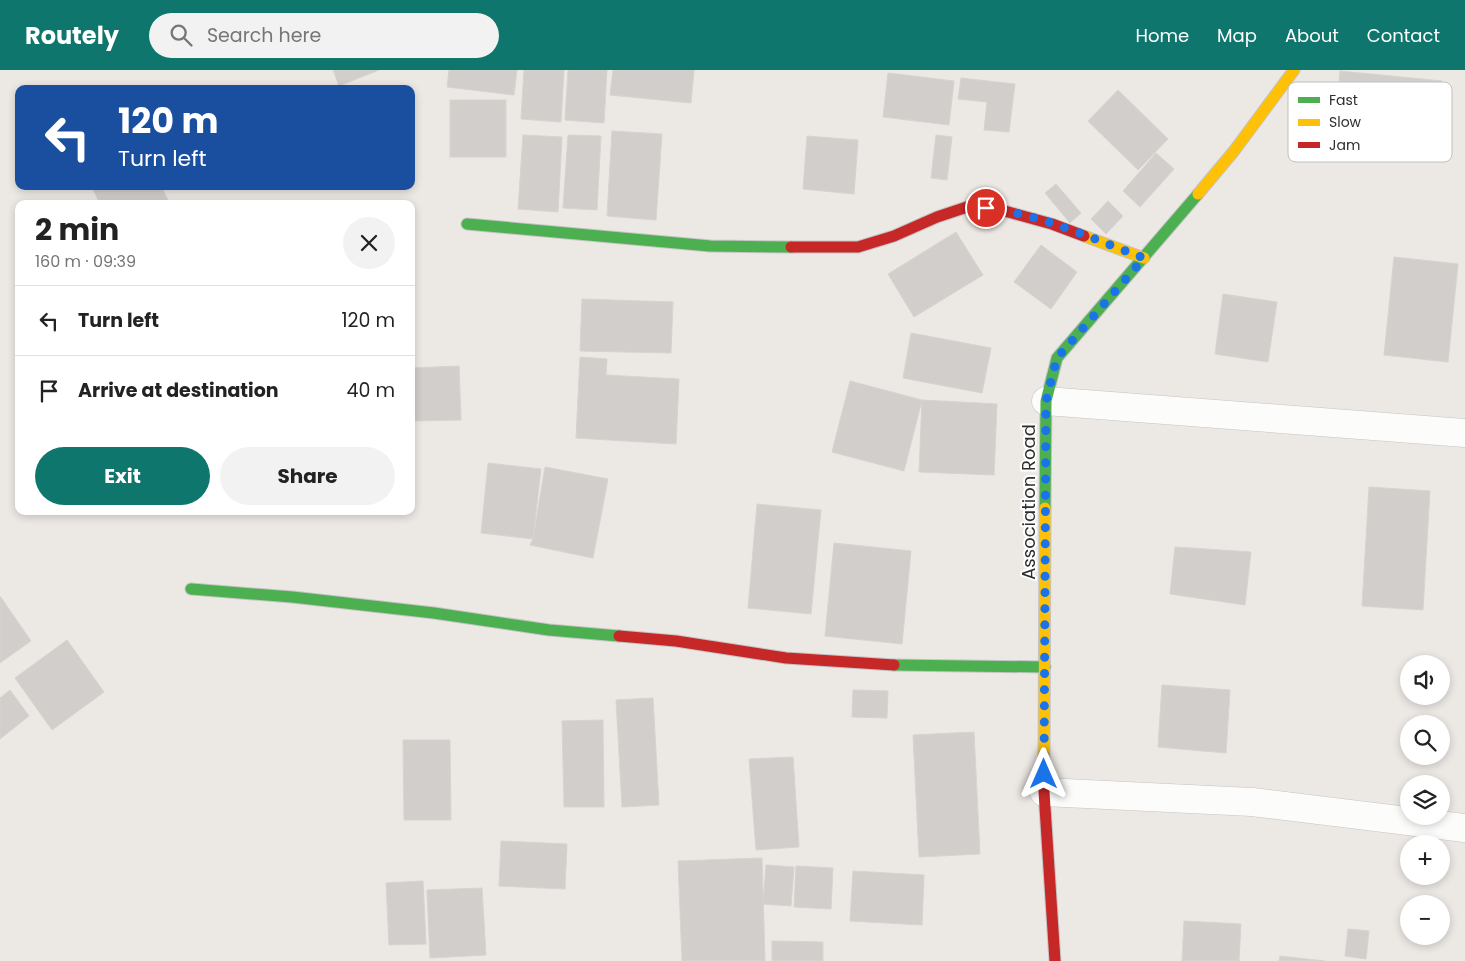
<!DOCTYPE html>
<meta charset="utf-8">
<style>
:root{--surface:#fff;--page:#f2f2f2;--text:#222;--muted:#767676;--line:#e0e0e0;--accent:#0f766e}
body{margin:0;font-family:Poppins,sans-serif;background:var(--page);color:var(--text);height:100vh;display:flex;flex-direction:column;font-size:19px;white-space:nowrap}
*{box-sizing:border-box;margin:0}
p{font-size:16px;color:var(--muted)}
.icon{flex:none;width:28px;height:28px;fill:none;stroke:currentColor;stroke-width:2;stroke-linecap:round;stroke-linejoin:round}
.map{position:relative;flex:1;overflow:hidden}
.panel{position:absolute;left:15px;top:130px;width:400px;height:315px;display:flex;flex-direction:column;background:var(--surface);border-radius:10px;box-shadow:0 2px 8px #0003}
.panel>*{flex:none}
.guide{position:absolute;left:15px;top:15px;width:400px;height:105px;border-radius:10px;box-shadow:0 2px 8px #0003;background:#1a4fa0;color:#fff;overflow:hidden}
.controls{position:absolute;left:1400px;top:585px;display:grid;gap:10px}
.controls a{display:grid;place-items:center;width:50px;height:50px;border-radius:50%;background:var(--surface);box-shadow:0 2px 8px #0003;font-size:25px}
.pin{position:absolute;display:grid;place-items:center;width:42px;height:42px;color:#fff;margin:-21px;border:2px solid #fff;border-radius:50%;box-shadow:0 1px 5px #0007}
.me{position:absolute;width:55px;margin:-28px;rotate:0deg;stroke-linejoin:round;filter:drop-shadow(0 0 4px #0008)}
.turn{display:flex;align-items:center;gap:18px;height:105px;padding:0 20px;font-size:22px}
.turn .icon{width:65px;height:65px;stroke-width:2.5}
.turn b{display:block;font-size:35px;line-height:42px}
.round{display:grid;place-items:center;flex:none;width:52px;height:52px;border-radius:26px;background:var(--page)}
.overview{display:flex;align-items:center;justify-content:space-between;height:85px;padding:0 20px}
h1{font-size:30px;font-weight:700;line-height:38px}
.primary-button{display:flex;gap:10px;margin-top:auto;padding:10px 20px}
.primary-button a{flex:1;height:58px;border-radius:30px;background:var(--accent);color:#fff;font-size:20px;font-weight:700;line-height:58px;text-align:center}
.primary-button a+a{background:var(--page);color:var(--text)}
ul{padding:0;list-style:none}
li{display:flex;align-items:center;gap:15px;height:70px;padding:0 20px;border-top:1px solid var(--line)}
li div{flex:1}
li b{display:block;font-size:19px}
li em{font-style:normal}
header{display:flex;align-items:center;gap:30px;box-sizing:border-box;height:70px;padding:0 25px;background:var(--accent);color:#fff}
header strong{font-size:24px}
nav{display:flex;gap:28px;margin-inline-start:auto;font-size:18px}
.search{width:350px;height:45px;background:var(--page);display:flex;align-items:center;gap:12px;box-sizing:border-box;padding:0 18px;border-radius:28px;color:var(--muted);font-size:19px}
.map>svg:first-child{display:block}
.building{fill:#d1cecb;stroke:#d7d4d0}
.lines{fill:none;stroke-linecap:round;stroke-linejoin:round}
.street-casing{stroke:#c5c4c5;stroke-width:29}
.fast-casing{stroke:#c5c4c5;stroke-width:13}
.slow-casing{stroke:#c5c4c5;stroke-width:13}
.jam-casing{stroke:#c5c4c5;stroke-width:13}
.street{stroke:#fcfcfb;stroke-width:28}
.fast{stroke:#4caf50;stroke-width:11}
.slow{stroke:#ffc107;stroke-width:11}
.jam{stroke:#c62828;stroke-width:11}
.route{stroke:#1a73e8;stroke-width:9;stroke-dasharray:0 16.2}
.labels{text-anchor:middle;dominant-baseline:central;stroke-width:4;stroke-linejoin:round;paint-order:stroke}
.street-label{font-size:18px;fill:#2e2e2e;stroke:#fff}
.key{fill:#fff;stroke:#c0c0c0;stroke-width:1}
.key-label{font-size:14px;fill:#2e2e2e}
</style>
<header>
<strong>Routely</strong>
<div class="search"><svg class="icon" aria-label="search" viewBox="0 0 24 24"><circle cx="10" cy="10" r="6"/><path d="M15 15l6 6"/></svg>Search here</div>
<nav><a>Home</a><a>Map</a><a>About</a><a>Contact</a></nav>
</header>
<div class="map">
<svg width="1465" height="891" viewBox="0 0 1465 891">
<rect width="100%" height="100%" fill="#ece8e4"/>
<g class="building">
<path d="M333,0H379L339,16Z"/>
<path d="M449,0H517L514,25L447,17Z"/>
<path d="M524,0H564L561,52L521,49Z"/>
<path d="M568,0H607L604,53L565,50Z"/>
<path d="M613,0H694L691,33L610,25Z"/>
<path d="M1340,1L1442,11L1435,84L1333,74Z"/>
<path d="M888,3L954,11L949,55L883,47Z"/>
<path d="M961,8L1015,14L1009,62L984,60L987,32L958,29Z"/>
<path d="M1118,20L1168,69L1138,100L1088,51Z"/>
<rect x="450" y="30" width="56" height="57"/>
<path d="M612,61L662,64L656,150L607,146Z"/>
<path d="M523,65L562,67L558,142L518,139Z"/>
<path d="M568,65L601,66L597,140L563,138Z"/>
<path d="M936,65L952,67L947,110L931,108Z"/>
<path d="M807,66L858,70L854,124L803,119Z"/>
<path d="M1156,83L1174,99L1140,137L1123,121Z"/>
<path d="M1056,114L1081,143L1070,153L1045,123Z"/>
<path d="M161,116L170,134H100L92,117Z"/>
<path d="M1108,131L1123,146L1106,164L1091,149Z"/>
<path d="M956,162L983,205L914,247L888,204Z"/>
<path d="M1041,175L1077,202L1051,239L1014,212Z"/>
<path d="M1394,187L1458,194L1448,292L1384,285Z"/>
<path d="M1223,224L1277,232L1268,292L1215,284Z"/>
<path d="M582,229L673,232L671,283L580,281Z"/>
<path d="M911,263L991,278L982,323L903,308Z"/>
<path d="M580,287L607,289L606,305L679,309L676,374L576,368Z"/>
<path d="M459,296L461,350L414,351L412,298Z"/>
<path d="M850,311L922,330L904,401L832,382Z"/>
<path d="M922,330L997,334L994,405L919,402Z"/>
<path d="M488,393L541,399L533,469L481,463Z"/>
<path d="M545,397L608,409L593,488L530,475L533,469Z"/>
<path d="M1369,417L1430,421L1423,540L1362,536Z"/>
<path d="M757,434L821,440L811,544L748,538Z"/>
<path d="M834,473L911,481L902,574L825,566Z"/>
<path d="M1175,477L1251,482L1245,535L1170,524Z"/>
<path d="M0,526L31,571L0,593Z"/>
<path d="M67,570L104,622L52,660L15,608Z"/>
<path d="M1162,615L1230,620L1226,683L1158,677Z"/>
<path d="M10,620L29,646L0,669V628Z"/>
<path d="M853,620L888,621L887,648L852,647Z"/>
<path d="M653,628L659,735L622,737L616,630Z"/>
<path d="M603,650L604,737H564L562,651Z"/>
<path d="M974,662L980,784L919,787L913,665Z"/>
<path d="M403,670H450L451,750H404Z"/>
<path d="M793,687L799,777L756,780L749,689Z"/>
<path d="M501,771L567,774L565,819L499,816Z"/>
<path d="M762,788L765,891H682L678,791Z"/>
<path d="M766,795L794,797L791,836L763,834Z"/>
<path d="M796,796L833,798L831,839L794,837Z"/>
<path d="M853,801L924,805L922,855L850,851Z"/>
<path d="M423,811L426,874L389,875L386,813Z"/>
<path d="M482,818L486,885L430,888L427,820Z"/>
<path d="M1184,851L1241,854L1239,891H1182Z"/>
<path d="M1348,859L1369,861L1366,889L1345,886Z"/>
<path d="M772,871L823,872V891H772Z"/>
<path d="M1280,886L1325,891H1279Z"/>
</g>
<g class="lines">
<g class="street-casing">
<g id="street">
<path d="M1046,331L1465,363"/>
<path d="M1044,722L1252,732L1465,758"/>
</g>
</g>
<g class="fast-casing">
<g id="fast">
<path d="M467,154L710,176L791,177"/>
<path d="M1045,438L1046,331L1057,288L1198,124"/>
<path d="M191,519L292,527L434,543L549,560L619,566"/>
<path d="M894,595L1045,597"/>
</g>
</g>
<g class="slow-casing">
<g id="slow">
<path d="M1198,124L1234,81L1294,0"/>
<path d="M1084,166L1144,188"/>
<path d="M1044,692L1045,438"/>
</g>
</g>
<g class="jam-casing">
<g id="jam">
<path d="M791,177H858L894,166L937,147L970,136L1001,140L1052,154L1084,166"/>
<path d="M619,566L676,571L786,588L894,595"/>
<path d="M1044,692V722L1055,891"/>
</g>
</g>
<use href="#street" class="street"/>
<use href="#fast" class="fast"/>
<use href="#slow" class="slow"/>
<use href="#jam" class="jam"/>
</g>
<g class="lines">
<path class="route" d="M986,138C1040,144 1093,169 1144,188L1057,288L1046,331L1044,704"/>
</g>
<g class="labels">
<g class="street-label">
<text transform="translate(1028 432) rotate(-90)">Association Road</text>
</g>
</g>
<rect x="1288" y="12" width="164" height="80" rx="8" class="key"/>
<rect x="1298" y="27" width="22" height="6" fill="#4caf50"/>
<rect x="1298" y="49" width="22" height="7" fill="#ffc107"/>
<rect x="1298" y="72" width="22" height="6" fill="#c62828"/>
<g class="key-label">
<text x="1329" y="35">Fast</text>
<text x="1329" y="57">Slow</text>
<text x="1329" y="80">Jam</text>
</g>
</svg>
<div class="controls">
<a><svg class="icon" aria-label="sound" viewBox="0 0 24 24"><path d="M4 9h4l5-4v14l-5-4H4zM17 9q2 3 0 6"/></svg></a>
<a><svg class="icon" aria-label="search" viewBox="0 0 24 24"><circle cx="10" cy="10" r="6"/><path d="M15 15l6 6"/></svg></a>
<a><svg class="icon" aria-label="layers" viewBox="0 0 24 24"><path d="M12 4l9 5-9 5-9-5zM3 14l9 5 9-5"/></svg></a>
<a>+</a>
<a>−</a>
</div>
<div class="pin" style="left:986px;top:138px;background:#d93025"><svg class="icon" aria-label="arrive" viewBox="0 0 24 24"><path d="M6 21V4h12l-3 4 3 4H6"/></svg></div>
<svg class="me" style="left:1044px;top:704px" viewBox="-20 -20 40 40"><path d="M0-17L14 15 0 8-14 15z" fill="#1a73e8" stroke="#fff" stroke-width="4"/></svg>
<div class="guide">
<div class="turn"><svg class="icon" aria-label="left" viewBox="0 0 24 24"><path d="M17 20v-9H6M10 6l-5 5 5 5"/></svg><div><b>120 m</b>Turn left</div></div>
</div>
<section class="panel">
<div class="overview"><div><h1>2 min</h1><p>160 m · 09:39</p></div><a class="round"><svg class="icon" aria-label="close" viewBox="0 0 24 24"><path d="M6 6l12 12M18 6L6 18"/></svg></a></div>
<ul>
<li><svg class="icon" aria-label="left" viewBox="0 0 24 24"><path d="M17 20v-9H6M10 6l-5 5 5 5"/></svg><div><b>Turn left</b></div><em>120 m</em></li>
<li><svg class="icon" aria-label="arrive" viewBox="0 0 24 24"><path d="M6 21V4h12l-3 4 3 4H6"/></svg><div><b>Arrive at destination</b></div><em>40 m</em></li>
</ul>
<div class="primary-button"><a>Exit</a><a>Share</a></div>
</section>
</div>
